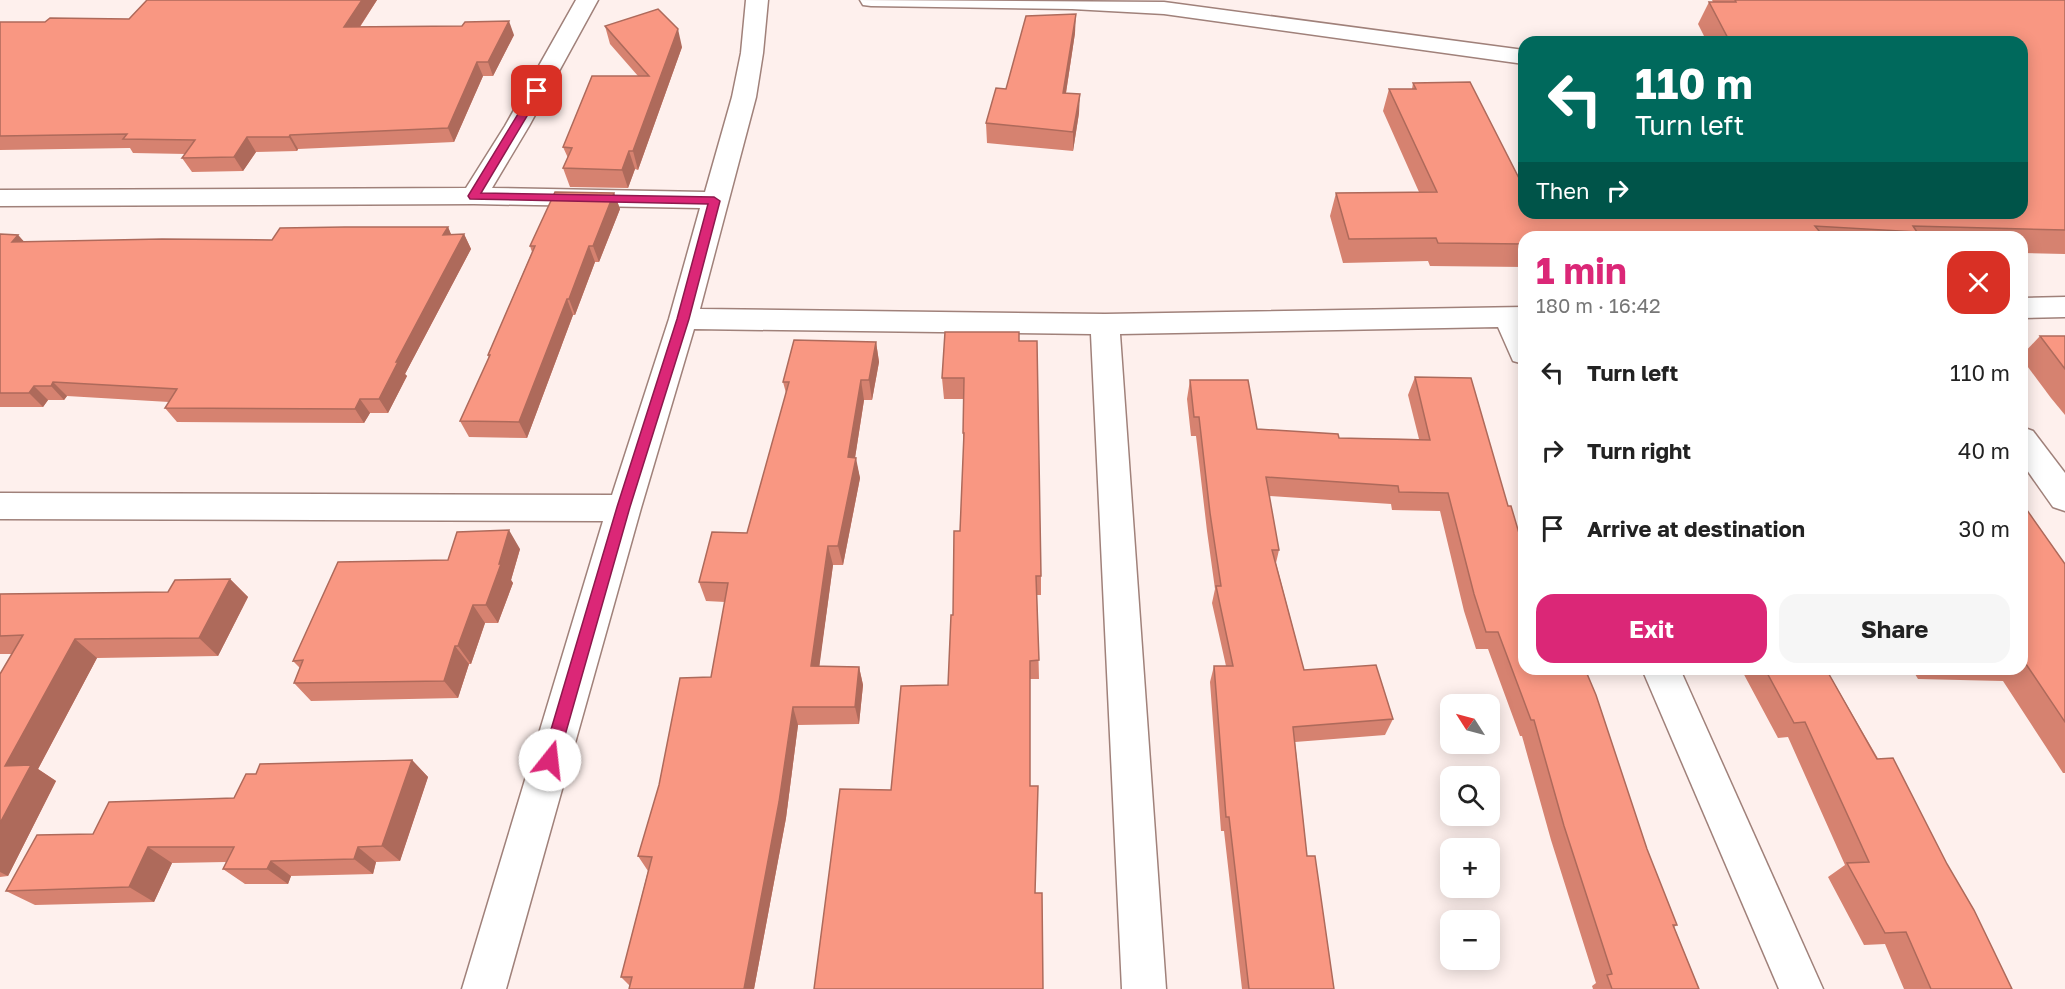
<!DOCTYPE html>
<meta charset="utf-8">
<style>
:root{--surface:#fff;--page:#f6f6f6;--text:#222;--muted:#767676;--accent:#db2777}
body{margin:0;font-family:"Golos Text",sans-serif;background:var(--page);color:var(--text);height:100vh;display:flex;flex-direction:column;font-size:22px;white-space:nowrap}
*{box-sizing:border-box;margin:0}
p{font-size:20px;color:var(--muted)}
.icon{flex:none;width:33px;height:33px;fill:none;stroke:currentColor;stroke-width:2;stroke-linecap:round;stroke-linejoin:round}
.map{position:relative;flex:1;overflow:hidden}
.side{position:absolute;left:1518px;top:231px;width:510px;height:444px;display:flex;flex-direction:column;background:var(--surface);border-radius:18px;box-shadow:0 3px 15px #0003}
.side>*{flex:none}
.guide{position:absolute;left:1518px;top:36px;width:510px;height:183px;border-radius:18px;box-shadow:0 3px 15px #0003;background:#00695c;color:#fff;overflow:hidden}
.needle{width:39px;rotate:306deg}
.controls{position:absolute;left:1440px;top:694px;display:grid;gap:12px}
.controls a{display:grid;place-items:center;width:60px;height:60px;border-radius:12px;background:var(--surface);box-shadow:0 3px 15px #0003;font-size:30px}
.pin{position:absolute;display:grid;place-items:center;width:51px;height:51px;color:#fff;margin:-26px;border-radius:12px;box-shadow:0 3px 9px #0006}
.me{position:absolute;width:66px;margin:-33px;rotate:16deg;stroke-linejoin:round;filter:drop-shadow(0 0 4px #0008)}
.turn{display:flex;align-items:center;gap:21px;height:126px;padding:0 18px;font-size:27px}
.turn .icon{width:78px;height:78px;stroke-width:2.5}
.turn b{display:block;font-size:42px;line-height:51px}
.then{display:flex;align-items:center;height:57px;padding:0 18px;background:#0003;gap:12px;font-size:22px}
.round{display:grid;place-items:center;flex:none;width:63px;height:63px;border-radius:18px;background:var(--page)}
.headline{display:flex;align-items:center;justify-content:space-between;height:102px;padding:0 18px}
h1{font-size:36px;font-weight:700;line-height:45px;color:var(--accent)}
.action{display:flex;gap:12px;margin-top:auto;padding:12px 18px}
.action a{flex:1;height:69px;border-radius:18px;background:var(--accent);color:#fff;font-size:24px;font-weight:700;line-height:69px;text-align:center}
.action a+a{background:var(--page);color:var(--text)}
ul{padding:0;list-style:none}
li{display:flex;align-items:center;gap:18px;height:78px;padding:0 18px}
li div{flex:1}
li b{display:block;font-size:22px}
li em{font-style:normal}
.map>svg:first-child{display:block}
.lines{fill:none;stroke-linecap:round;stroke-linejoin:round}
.street-casing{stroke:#a0817a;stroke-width:3}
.street{fill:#fff;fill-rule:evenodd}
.wall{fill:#d68270}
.shaded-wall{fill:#ae6a5b}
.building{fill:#f99782;stroke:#ae6a5b;stroke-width:1.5}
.route{fill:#db2777;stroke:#8e194d;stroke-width:1.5}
</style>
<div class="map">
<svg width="2065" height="989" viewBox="0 0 2065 989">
<rect width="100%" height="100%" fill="#fef0ed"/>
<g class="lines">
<g class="street-casing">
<g id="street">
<path d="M576,0H598L529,126L492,188L705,192L732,97L741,53L746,0H768L763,53L756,97L700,309L1105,314L1524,307V364L1513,361L1498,327L1120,334L1166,989H1122L1091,334L694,329L641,508L506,989H462L603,521L0,519V493L612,495L669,319L700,208L474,204L0,206V190L466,188L505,126Z"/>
<path d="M860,0L1164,2L1524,50V64L1164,14L1072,9L871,6L863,5Z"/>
<path d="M2065,297V317L2022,318V298Z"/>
<path d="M2022,427L2033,431L2065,473V511L2053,507L2022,463Z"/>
<path d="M1642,669H1680L1823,989H1779Z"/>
</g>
</g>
<use href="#street" class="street"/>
</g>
<g class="wall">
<path d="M147,0H377L360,27L514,35L493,76H483L454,142L298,149L297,151L256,152L243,171L192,172L182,158L186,154L133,153L130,148L0,150V22H45L129,19Z"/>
<path d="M1712,0H2065V254L2022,253V237H1524V267L1430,266L1428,261L1343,263L1330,216L1336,193L1419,192L1383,111L1389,89H1412L1413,83L1524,213L1820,215L1819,213H2022V42H1707L1698,24L1709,2H1713Z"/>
<path d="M605,26L682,47L638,170L635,169L628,188L570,187L563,168L568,158L563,147L638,76L610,44Z"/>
<path d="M1075,33L1066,93L1079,113L1073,151L987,143L986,123L1006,89Z"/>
<path d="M614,193L620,209L599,262H595L575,315H573L527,438L469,437L460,421L489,358L488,355L532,252L530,246Z"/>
<path d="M448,227L451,235L464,234L471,249L405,374L407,376L388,413H370L364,423L177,422L165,408L169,402L67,396L64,400H48L43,407H0V234L18,235L24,242L272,240Z"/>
<path d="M2040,336H2065V415L2051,398L2022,359V355Z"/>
<path d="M1019,341L1041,576V595H1037L1039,679H1030V786L1035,893L1043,989L891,790L948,685L960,531L964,449L963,433L964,399H944L942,378Z"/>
<path d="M876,342L879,362L872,400H864L855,458L860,478L843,565H833L819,666L859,667L863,685L859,724L798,725L786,818L754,989H629L630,986L621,977L648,871L638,856L711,677L725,602L706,601L699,582L747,533L786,393L783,382Z"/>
<path d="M1415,377L1524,669L1647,849L1677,925L1674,927L1699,989H1593L1592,986L1596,983L1551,840L1522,736H1520L1488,649H1476L1464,611L1440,511L1392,510L1391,504L1269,496L1279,550L1276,563L1304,670L1393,719L1385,735L1295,742L1307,856L1334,989H1242L1224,831H1221L1210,682L1214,666H1226L1212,603L1215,589L1207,531L1196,436H1191L1187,399L1190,380L1257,429L1339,438L1419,439L1408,395Z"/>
<path d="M2022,503L2065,564V773H2063L2003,681L1918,679L1912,669H2022Z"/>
<path d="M520,549L511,580L513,583L498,623H485L471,664H469L458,698L311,701L294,683L300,668L293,661L448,560Z"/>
<path d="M230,579L248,597L218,656L97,658L38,769L56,781L8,876L0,877V674L12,654H0V594L168,592Z"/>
<path d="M1741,669H1826L2012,989H1904L1885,944L1864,945L1828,877L1845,865L1788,737L1778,738Z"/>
<path d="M412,760L428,777L400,861L376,862L373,874L291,876L288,884H245L223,869L226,862L172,863L154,902L35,905L6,891L93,834L234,798L256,774Z"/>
</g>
<g class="shaded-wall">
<path d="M362,0H377L351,40L344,27Z"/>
<path d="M1076,14L1075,33L1063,112V93Z"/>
<path d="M509,21L514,35L493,76L488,62Z"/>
<path d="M678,29L682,47L638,170L633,151Z"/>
<path d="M477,62L483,76L454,142L448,128Z"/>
<path d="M1080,94L1079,113L1073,151V132Z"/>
<path d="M290,135L298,149L297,151L289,137Z"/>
<path d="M247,137L256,152L243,171L234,157Z"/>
<path d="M629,151L635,169L628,188L622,170Z"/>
<path d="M614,193L620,209L599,262L593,246Z"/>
<path d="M448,227L454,241L443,235Z"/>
<path d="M464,234L471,249L405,374L407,376L388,413L379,399L396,362Z"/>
<path d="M18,235L31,249L12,242Z"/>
<path d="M589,246L595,262L575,315L569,299Z"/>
<path d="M567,299L573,315L527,438L519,422Z"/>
<path d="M876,342L879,362L872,400L869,380Z"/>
<path d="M861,380L864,400L852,477L848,457Z"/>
<path d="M53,382L67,396L64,400L51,386Z"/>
<path d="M34,386L48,400L43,407L29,393Z"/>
<path d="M360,399L370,413L364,423L355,409Z"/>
<path d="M856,458L860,478L843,565L838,546Z"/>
<path d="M509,530L520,549L511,580L513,583L498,623L486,605Z"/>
<path d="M828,546L833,565L817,684L811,666Z"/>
<path d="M230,579L248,597L218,656L199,638Z"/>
<path d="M473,605L485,623L471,664L458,646Z"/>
<path d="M75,639L97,658L38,769L56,781L8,876L0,872V823L5,766Z"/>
<path d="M455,646L469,664L458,698L444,681Z"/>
<path d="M859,667L863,685L859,724L855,707Z"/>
<path d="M793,707L798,725L786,818L754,989H744Z"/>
<path d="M412,760L428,777L400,861L382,846Z"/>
<path d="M148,847L172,863L154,902L129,887Z"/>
<path d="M358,847L376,862L373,874L354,859Z"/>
<path d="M271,861L291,876L288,884L267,869Z"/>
</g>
<g class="building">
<path d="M147,0H362L344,27L462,26L465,22L509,21L488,62H477L448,128L290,135L289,137H247L234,157L182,158L195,140L123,139L127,134L0,136V22H45L50,18L129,19Z"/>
<path d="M1735,0H2065V230L1913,226L1917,232L1815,226L1824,237H1524V244L1438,243L1436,238L1349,239L1336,193L1437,192L1389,89H1416L1413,83L1470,82L1523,186H1524V213H1817L1818,215L1847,216L1849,214L1848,213H2022V42H1730L1709,2H1736Z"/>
<path d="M658,9L678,29L633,151H629L622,170L563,168L572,148L563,147L592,76H649L605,26Z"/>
<path d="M1076,14L1063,93L1080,94L1073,132L986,123L996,88L1006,89L1026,16Z"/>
<path d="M555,192L614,193L593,246H589L569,299H567L519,422L460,421L490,355H488L535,246H530Z"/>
<path d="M345,227H448L443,235L464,234L396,362H398L379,399H360L355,409L165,408L177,389L53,382L51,386H34L29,393H0V234L18,235L12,242L162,239L272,240L280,228Z"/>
<path d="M945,332H1019V341H1037L1041,576H1036L1039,660L1030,661V786H1038L1035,893H1042L1043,989H814L840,789L891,790L901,686L948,685L951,615H953L954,531H960L964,433H963L964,378H942Z"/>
<path d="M2040,336H2065V369Z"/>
<path d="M794,340L876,342L869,380H861L848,457L856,458L838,546H828L811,666L859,667L855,707H793L779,802L744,989H629L632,977H621L652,857L638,856L659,785L680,678L711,677L728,583L699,582L712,532L747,533L789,382H783Z"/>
<path d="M1415,377L1471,378L1508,506H1511L1524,550V669H1585L1596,695L1647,849L1677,925H1673L1699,989H1612L1607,975L1612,974L1564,826L1534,720H1531L1498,632H1486L1474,594L1448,493L1399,492L1398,486L1266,477L1279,550H1272L1304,670L1376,665L1393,719L1293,727L1307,856H1315L1334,989H1249L1229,817H1226L1214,666H1233L1216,586H1221L1210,513L1199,417H1194L1190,380H1248L1257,429L1338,434L1339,438L1430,440Z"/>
<path d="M2022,503L2065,564V722L2026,664H2022Z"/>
<path d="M509,530L499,564H501L486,605H473L458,646H455L444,681L294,683L303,660L293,661L338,562L448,560L457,532Z"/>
<path d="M230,579L199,638L75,639L5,766L31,765L0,823V674L23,635L0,636V594L168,592L175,580Z"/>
<path d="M1765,669H1826L1877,759L1893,758L1947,864L1974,910L2012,989H1931L1906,932L1885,933L1847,863L1869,862L1805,722L1794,723Z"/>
<path d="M412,760L382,846L358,847L354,859L271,861L267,869H223L234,847H148L129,887L6,891L37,835L93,834L109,802L234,798L246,774H256L260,764Z"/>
</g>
<path class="route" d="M537,88L542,91L481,193L714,197L720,201L689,319L630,507L558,760L556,765L550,767L545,765L542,760L617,507L677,319L708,204L470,199L468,196L532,91Z"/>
</svg>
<div class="controls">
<a><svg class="needle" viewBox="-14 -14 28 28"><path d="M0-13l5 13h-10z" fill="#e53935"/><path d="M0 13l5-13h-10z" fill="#767676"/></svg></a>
<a><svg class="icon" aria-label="search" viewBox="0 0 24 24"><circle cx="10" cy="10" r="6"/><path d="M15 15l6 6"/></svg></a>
<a>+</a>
<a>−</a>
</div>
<div class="pin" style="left:537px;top:91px;background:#d93025"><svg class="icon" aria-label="arrive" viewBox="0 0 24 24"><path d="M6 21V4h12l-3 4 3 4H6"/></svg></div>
<svg class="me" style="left:550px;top:760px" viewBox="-20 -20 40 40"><circle r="19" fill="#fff"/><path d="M0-13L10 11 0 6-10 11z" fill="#db2777"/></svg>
<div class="guide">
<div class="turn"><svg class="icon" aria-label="left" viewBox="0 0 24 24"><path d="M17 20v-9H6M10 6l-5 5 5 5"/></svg><div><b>110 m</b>Turn left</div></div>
<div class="then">Then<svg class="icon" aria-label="right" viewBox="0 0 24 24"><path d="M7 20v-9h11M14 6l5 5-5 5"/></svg></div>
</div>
<section class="side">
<div class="headline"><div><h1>1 min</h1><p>180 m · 16:42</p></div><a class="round" style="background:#d93025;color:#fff"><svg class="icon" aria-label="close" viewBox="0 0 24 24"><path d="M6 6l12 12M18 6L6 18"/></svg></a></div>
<ul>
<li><svg class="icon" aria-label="left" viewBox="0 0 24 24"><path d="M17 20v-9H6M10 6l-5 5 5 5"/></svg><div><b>Turn left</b></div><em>110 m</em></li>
<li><svg class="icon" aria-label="right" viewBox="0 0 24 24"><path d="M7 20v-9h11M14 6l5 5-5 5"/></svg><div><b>Turn right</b></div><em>40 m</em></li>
<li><svg class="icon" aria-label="arrive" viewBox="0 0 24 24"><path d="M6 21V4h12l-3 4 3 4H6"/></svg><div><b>Arrive at destination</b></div><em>30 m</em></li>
</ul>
<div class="action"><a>Exit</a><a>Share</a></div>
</section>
</div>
